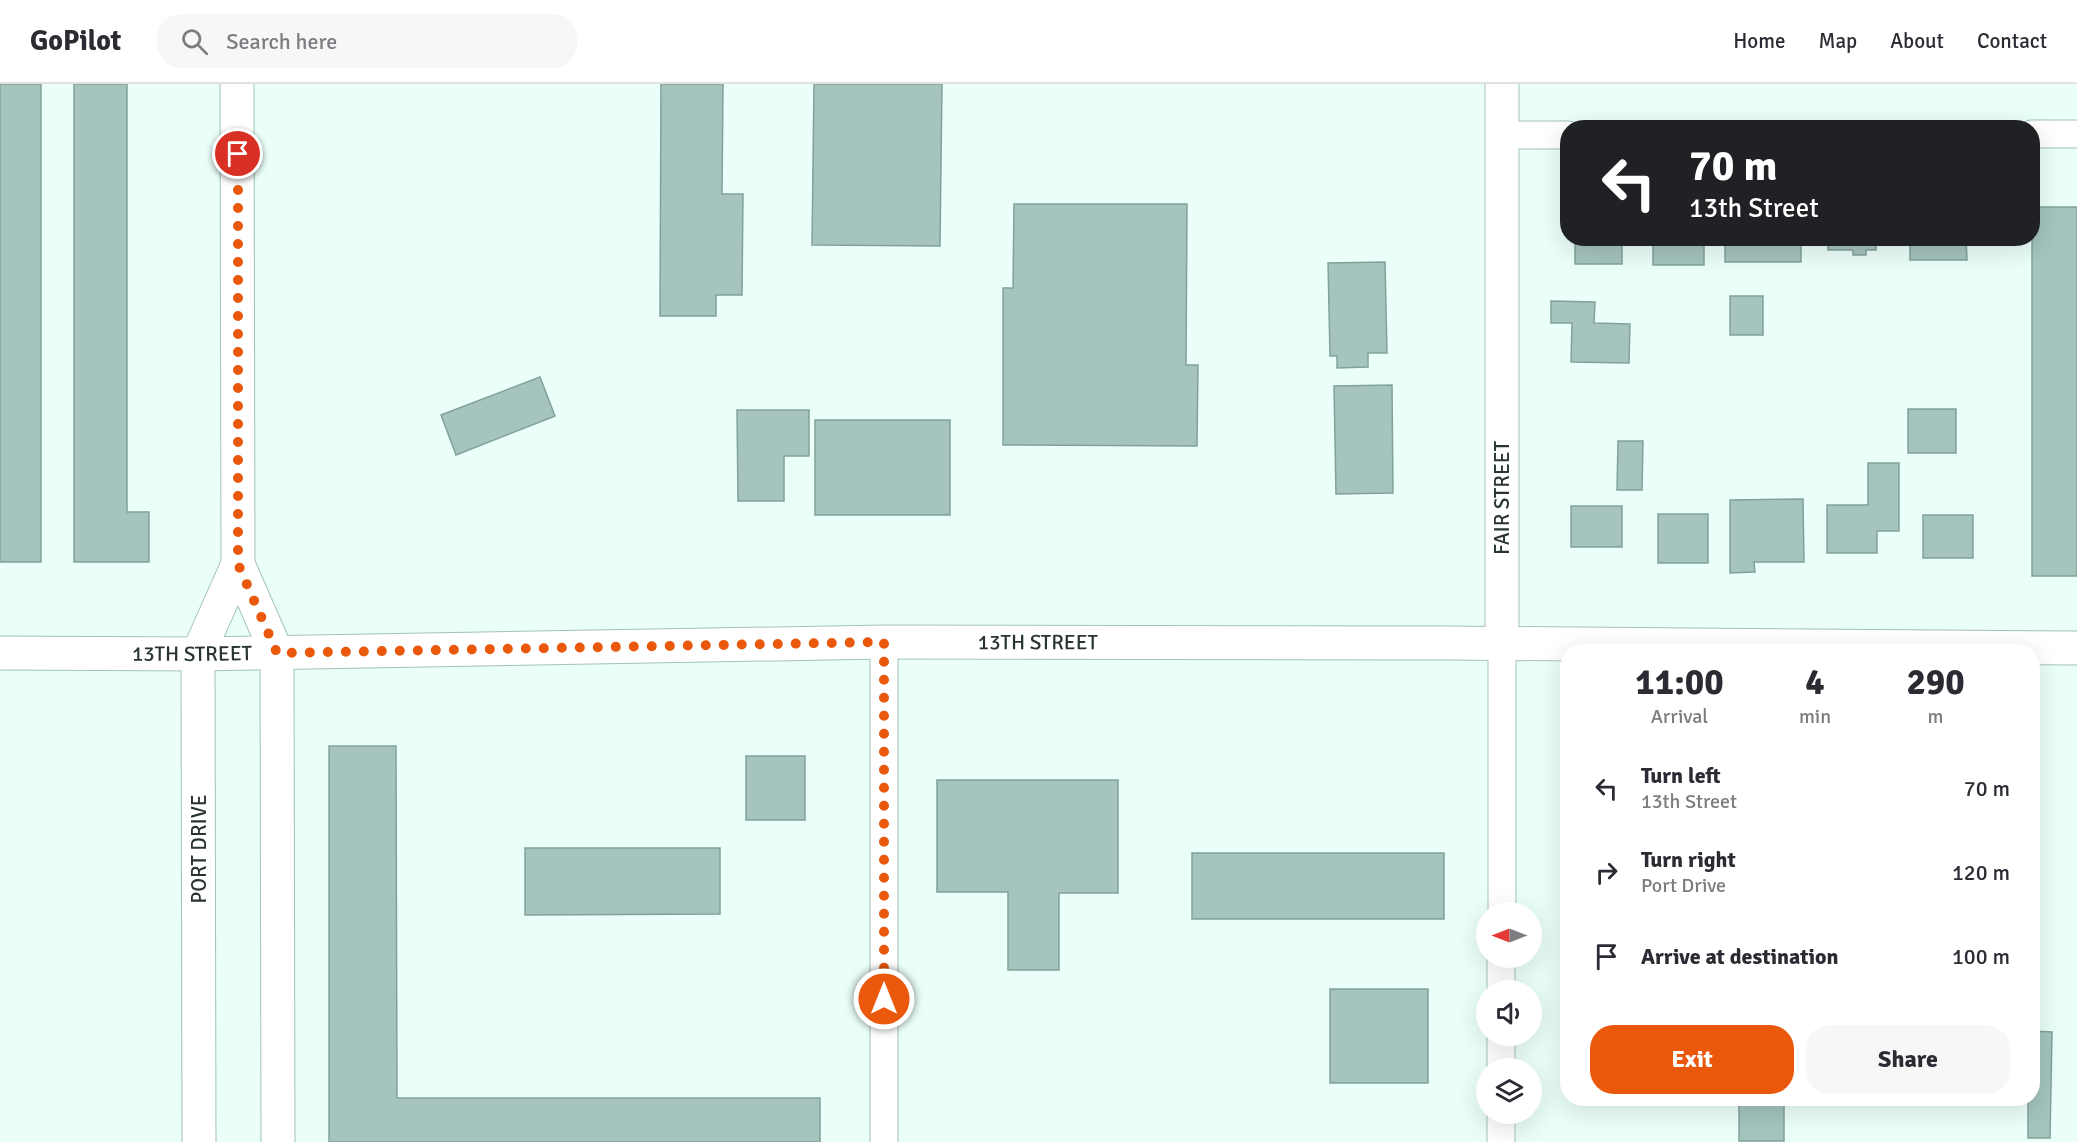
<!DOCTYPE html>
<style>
:root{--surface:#fff;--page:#f7f7f7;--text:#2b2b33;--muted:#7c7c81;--line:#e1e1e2;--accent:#ea580c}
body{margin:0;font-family:Signika,sans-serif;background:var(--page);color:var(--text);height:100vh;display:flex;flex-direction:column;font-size:22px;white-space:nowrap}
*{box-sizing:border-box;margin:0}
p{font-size:20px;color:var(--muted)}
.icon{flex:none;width:33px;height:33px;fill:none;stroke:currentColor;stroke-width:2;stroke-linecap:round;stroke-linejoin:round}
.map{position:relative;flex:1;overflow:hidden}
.panel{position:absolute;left:1560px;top:560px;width:480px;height:462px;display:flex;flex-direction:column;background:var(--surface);border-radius:24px;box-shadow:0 6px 24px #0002}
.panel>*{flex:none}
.hud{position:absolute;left:1560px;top:36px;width:480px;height:126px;border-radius:24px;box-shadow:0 6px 24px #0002;background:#202124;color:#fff;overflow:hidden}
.needle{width:39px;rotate:270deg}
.tools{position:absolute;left:1476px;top:818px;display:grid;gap:12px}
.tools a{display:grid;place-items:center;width:66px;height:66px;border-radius:50%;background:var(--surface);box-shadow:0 6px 24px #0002;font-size:30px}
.pin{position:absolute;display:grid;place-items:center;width:51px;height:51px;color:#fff;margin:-26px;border:3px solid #fff;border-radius:50%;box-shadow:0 2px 6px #0007}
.me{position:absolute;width:66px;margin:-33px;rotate:0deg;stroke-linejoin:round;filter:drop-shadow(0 0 4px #0008)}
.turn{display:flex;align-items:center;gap:21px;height:126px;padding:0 30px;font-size:27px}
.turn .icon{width:78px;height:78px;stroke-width:2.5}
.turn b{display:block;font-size:42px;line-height:51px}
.eta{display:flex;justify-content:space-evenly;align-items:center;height:102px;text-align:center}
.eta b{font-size:36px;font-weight:800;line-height:42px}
.button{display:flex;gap:12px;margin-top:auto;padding:12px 30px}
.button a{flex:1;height:69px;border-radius:24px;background:var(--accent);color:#fff;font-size:24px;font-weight:800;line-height:69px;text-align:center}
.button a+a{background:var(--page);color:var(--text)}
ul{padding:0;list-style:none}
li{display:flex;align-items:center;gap:18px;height:84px;padding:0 30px}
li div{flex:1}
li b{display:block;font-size:22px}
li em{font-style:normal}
header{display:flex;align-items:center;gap:36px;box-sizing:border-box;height:84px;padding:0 30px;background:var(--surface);border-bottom:2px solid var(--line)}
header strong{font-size:28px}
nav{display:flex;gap:33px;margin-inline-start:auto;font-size:21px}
.search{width:420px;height:54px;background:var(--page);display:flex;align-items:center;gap:15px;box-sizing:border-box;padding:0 21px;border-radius:24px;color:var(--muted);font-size:22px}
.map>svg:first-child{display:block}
.building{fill:#a4c4bd;stroke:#81a199;stroke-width:1.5}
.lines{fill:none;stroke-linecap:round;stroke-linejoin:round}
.street-casing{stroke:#a2c2ba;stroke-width:29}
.secondary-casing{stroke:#a2c2ba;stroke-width:35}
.street{stroke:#fff;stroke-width:27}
.secondary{stroke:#fff;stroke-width:33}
.route{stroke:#ea580c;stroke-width:10;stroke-dasharray:0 18}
.labels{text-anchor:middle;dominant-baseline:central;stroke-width:5;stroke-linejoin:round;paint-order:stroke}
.street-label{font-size:21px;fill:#283532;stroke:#fff}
</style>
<header>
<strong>GoPilot</strong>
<div class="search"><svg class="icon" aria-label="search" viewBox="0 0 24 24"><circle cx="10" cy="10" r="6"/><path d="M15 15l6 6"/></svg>Search here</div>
<nav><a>Home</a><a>Map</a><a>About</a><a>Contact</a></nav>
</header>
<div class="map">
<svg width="2077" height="1058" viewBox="0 0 2077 1058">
<rect width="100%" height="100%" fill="#ebfffa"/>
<g class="building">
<rect x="0" y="0" width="41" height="478"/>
<path d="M74,0H127V428H149V478H74Z"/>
<path d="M661,0H723L722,110H743L742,211H716V232H660Z"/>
<path d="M814,0H942L940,162L812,161Z"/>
<path d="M1014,120H1187L1186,281H1198L1197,362L1003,361V204H1013Z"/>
<rect x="2032" y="123" width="45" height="369"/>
<rect x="1575" y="154" width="47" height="26"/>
<rect x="1653" y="154" width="51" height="27"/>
<rect x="1725" y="154" width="76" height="24"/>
<path d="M1828,154H1876V166H1866V171H1853V166H1828Z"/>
<path d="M1910,154H1966L1967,176H1910Z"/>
<path d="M1385,178L1387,269H1368V283L1337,284V272H1330L1328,179Z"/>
<rect x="1730" y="212" width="33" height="39"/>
<path d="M1551,217L1595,218L1594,239L1630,240L1629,279L1571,278L1572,239H1551Z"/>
<path d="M540,293L555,332L456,371L441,331Z"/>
<path d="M1392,301L1393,409L1336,410L1334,302Z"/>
<rect x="1908" y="325" width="48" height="44"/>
<path d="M737,326H809V372H784V417H738Z"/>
<rect x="815" y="336" width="135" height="95"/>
<path d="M1618,357H1643L1642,406H1617Z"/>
<path d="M1868,379H1899V447H1877V469H1827V421H1868Z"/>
<path d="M1803,415L1804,478H1754L1755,488L1730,489V416Z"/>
<rect x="1571" y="422" width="51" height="41"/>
<rect x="1658" y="430" width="50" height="49"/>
<rect x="1923" y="431" width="50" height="43"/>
<path d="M329,662H396L397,1014H820V1058H329Z"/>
<rect x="746" y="672" width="59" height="64"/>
<path d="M937,696H1118V809H1059V886H1008V808H937Z"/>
<path d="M525,764H720V830L525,831Z"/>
<rect x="1192" y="769" width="252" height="66"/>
<rect x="1330" y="905" width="98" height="94"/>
<path d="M2032,947L2052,948L2050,1054H2028V1014H2032Z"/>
<rect x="1739" y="1014" width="45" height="43"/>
</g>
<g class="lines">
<g class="street-casing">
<g id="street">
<path d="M2032,50H2077"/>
<path d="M1502,51H1568"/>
<path d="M1502,828V559"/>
<path d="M1501,906V873"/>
<path d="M1501,984V951"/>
<path d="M884,1058V558"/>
<path d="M1501,1058V1029"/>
</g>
</g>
<g class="secondary-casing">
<g id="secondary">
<path d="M237,0L238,480L277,569L278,1058"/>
<path d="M1502,0V559"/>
<path id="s1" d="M0,569L198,570L884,558L1447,559L2077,564"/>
<path d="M199,1058L198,570L238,480"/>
</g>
</g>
<use href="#street" class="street"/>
<use href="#secondary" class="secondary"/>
</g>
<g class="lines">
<path class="route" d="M238,70V480L277,569L884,558V915"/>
</g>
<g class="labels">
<g class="street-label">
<text transform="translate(1502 414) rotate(-90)">FAIR STREET</text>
<text stroke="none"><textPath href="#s1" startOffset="1038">13TH STREET</textPath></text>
<text stroke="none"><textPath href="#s1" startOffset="192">13TH STREET</textPath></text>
<text transform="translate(199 765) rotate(-90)">PORT DRIVE</text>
</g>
</g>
</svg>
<div class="tools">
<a><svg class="needle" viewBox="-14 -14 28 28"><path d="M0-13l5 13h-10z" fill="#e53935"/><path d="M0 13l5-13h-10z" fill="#7c7c81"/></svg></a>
<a><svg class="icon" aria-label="sound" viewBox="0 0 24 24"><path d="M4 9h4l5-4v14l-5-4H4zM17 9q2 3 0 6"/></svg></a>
<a><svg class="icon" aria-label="layers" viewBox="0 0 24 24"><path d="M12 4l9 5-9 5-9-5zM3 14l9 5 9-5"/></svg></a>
</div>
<div class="pin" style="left:238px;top:70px;background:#d93025"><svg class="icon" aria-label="arrive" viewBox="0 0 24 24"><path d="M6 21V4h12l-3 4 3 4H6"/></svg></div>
<svg class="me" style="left:884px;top:915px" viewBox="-20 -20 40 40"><circle r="17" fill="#ea580c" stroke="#fff" stroke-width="3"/><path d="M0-11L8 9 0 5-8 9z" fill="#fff"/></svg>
<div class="hud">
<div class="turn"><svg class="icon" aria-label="left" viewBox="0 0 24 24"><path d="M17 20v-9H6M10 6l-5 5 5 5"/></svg><div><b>70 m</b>13th Street</div></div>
</div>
<section class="panel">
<div class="eta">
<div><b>11:00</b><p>Arrival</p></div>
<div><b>4</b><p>min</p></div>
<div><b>290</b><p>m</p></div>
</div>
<ul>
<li><svg class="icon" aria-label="left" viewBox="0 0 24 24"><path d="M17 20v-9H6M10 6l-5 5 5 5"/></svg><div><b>Turn left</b><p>13th Street</p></div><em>70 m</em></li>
<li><svg class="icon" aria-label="right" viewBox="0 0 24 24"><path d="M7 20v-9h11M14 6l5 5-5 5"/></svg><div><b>Turn right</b><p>Port Drive</p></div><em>120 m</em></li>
<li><svg class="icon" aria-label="arrive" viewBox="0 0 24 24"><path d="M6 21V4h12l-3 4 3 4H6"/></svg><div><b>Arrive at destination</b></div><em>100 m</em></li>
</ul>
<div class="button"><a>Exit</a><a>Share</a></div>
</section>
</div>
